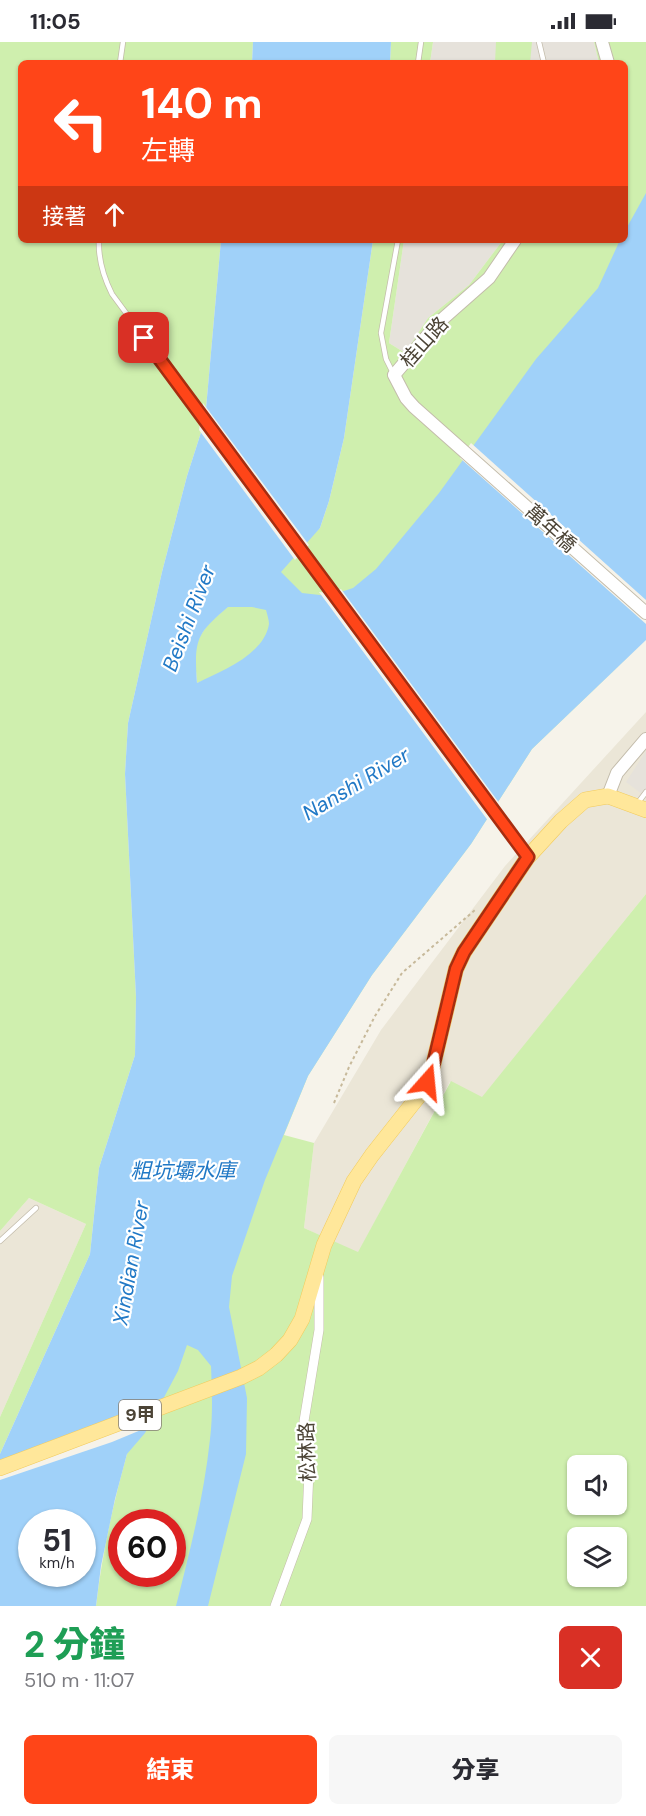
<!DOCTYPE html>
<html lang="zh-TW">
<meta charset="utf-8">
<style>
:root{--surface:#fff;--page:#f7f7f7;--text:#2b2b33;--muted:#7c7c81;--accent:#ff4518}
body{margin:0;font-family:"DM Sans","Noto Sans TC",sans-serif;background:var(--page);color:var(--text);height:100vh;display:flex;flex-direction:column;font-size:22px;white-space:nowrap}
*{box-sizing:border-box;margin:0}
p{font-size:20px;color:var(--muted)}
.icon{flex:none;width:33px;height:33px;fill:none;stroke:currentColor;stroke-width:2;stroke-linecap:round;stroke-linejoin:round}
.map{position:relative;height:1564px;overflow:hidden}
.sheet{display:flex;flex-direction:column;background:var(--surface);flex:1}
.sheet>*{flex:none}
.banner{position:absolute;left:18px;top:18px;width:610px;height:183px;border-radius:9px;box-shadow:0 2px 4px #0004;background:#ff4518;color:#fff;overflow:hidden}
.fabs{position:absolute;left:567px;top:1413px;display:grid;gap:12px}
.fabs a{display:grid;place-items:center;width:60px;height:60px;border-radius:9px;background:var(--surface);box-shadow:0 2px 4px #0004;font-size:30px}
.speed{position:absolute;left:18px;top:1467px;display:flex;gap:12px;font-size:30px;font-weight:700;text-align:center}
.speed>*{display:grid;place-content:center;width:78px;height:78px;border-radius:50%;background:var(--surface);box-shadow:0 2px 4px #0004;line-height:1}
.speed small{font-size:15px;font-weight:400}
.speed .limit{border:9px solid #d22;background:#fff;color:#111}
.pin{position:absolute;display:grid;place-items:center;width:51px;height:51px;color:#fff;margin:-26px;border-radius:12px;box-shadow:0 3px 9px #0006}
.me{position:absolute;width:66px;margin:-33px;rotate:18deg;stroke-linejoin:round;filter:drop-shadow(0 0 4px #0008)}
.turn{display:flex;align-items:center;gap:21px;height:126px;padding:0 24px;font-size:27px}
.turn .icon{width:78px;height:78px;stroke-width:2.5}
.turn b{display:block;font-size:42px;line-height:51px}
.then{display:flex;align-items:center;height:57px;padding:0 24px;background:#0003;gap:12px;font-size:22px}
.round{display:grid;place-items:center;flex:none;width:63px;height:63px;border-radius:9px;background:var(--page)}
.overview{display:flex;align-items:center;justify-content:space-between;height:102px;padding:0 24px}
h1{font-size:36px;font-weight:800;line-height:45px;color:#1e9e55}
.button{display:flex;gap:12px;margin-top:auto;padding:12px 24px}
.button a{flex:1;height:69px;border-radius:9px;background:var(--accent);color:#fff;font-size:24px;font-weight:800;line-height:69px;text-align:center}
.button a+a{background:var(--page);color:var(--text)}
.status{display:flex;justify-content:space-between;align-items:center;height:42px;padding:0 30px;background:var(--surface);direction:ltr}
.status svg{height:16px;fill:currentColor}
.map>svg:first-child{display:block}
.residential{fill:#ebe6d7}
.industrial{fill:#e6e2db}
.green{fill:#cfefae;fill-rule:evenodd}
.water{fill:#a0d1f9;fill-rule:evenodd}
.pier{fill:#f6f3ea}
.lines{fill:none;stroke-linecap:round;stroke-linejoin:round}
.service-casing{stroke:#c3bcab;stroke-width:6}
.minor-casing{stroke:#c3bcab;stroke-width:10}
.tertiary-casing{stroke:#c3bcab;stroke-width:14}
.primary-casing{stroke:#f2cb5c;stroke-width:16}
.path{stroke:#c7b99a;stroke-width:2;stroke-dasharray:3 3;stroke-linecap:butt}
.service{stroke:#fff;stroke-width:4.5}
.minor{stroke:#fff;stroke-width:9}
.tertiary{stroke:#fff;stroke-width:12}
.primary{stroke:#ffe79a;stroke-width:15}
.route-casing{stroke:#a62d10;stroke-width:15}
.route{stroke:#ff4518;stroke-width:10}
.labels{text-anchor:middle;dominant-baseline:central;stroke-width:4.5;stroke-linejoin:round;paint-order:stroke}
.shield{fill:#fff;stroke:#827c72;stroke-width:1.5}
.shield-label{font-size:18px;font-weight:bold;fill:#4c4436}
.street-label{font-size:20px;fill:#4c4436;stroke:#fff}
.water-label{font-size:21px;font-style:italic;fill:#2179c6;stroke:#fff}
</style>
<div class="status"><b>11:05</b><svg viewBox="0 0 49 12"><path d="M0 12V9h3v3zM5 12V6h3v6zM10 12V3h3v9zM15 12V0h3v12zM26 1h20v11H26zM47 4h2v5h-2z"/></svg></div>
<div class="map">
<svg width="646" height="1564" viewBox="0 0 646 1564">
<rect width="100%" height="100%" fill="#f6f3ea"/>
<g class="residential">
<path d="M646,670V852L482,1056L450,1040L358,1211L304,1186L314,1101L381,988L505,824Z"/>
<path d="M29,1156L86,1182L0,1375V1189Z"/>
</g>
<g class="industrial">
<path d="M433,0H594L599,21H430Z"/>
<path d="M404,198H503L469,243L428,276L405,311L389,301Z"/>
<path d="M646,709V755L626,740Z"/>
</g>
<g class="green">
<path d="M0,0H253L252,21H21V198H221L205,378L187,434L162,530L128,681L125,732L136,955L135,1013L99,1126L90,1212L0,1412V1375L86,1182L29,1156L0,1189Z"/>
<path d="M391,0H433L430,21H390Z"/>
<path d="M496,0H532L530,21H495Z"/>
<path d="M594,0H646V477L197,641C195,612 191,603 210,580L320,486L329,459L344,396L373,198H404L389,301L405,311L428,276L469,243L503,198H626V21H599Z"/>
<path d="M646,598L532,707L471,802L372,933L308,1034L284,1093L314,1101L304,1186L358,1210L451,1039L482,1055L646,852V1564H96C102,1512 113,1462 127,1412L201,1019ZM578,1424H616V1462H578ZM122,1480H172V1532H122ZM578,1496H616V1534H578Z"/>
</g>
<g class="water">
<path d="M253,0H391L390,21H252Z"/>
<path d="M646,151V598L532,707L471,802L372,933L308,1034L265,1138L232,1234L229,1265L247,1356L246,1412L208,1564H176C190,1509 204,1454 210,1397C213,1373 212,1348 211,1324L198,1308L187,1303L178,1329L145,1391L127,1412L115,1457L101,1524L96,1564H0V1412L90,1212L99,1126L135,1013L136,955L125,732L128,681L162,530L187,434L205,378L221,198H373L344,396L329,459L320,486L281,530L302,551L329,554L353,546L376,527L439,451L536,317L598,246L620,198H626V187ZM228,565H252L266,568C267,572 269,578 269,582C264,613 221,629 197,641C194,598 196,592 228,565ZM32,1480H82V1532H32Z"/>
</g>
<g class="pier">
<path d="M203,361L309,503L295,518L199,388Z"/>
<path d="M471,401L646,558V582L460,416Z"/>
<path d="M341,547L500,762L489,780L319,550L329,551Z"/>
<path d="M167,1357L153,1383L112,1400L0,1438V1420Z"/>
</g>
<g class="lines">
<g class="service-casing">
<g id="service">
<path d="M539,0L544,21"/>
<path d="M120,21L123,0"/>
<path d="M418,21L421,0"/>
<path d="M99,198C98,218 103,234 112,252L526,813"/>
<path d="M393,331L386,317L381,291L398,198"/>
<path d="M637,762L646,750"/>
<path d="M0,1199L36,1166"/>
</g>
</g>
<g class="minor-casing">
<path id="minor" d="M275,1564L307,1477L309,1428L304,1379L319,1288V1235"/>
</g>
<g class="tertiary-casing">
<g id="tertiary">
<path d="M602,0L608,21"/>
<path d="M515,198L489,236L438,281L394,333L406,356L414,365L646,571"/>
<path d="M608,754L617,731L646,697"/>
</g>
</g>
<g class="primary-casing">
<path id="primary" d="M0,1426L241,1335L259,1326L276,1313L290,1298L302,1277L324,1203L354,1139L372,1113L421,1051L432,1028L456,927L464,910L528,815L561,779L585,758L608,754L646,768"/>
</g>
<path class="path" d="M334,1061L349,1025L375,974L402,931L475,868"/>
<use href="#service" class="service"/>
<use href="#minor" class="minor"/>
<use href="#tertiary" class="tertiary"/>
<use href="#primary" class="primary"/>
</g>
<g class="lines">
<g class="route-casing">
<path id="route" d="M144,296L528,815L464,910L456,927L432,1028L427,1040"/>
</g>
<use href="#route" class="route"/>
</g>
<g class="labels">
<rect class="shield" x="119" y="1358" width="42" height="30" rx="4.5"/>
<g class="shield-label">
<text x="140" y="1373">9甲</text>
</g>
<g class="street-label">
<text transform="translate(424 300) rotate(-48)">桂山路</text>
<text transform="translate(551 486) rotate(42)">萬年橋</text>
<text transform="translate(307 1410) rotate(-92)">松林路</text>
</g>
<g class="water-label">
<text transform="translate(189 576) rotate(-69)">Beishi River</text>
<text transform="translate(356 742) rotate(-31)">Nanshi River</text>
<text x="183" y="1129">粗坑壩水庫</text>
<text transform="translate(131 1221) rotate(-80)">Xindian River</text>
</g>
</g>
</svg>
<div class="fabs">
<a><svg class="icon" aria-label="sound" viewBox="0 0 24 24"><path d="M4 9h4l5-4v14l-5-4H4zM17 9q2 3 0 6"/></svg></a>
<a><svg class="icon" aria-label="layers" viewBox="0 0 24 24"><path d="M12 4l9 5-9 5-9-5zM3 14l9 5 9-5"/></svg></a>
</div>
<div class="speed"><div>51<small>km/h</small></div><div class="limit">60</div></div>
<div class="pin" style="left:144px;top:296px;background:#d93025"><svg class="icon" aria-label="arrive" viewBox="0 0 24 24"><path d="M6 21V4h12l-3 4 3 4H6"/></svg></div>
<svg class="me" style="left:427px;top:1040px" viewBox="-20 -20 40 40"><path d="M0-17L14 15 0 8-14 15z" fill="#ff4518" stroke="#fff" stroke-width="4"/></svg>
<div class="banner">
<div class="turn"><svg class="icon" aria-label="left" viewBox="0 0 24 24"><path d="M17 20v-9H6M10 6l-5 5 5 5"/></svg><div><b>140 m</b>左轉</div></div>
<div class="then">接著<svg class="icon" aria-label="ahead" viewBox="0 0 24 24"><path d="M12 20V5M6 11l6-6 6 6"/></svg></div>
</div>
</div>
<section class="sheet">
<div class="overview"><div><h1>2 分鐘</h1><p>510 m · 11:07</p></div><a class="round" style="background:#d93025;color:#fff"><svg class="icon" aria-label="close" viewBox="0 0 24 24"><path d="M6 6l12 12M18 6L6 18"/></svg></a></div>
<div class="button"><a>結束</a><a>分享</a></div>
</section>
